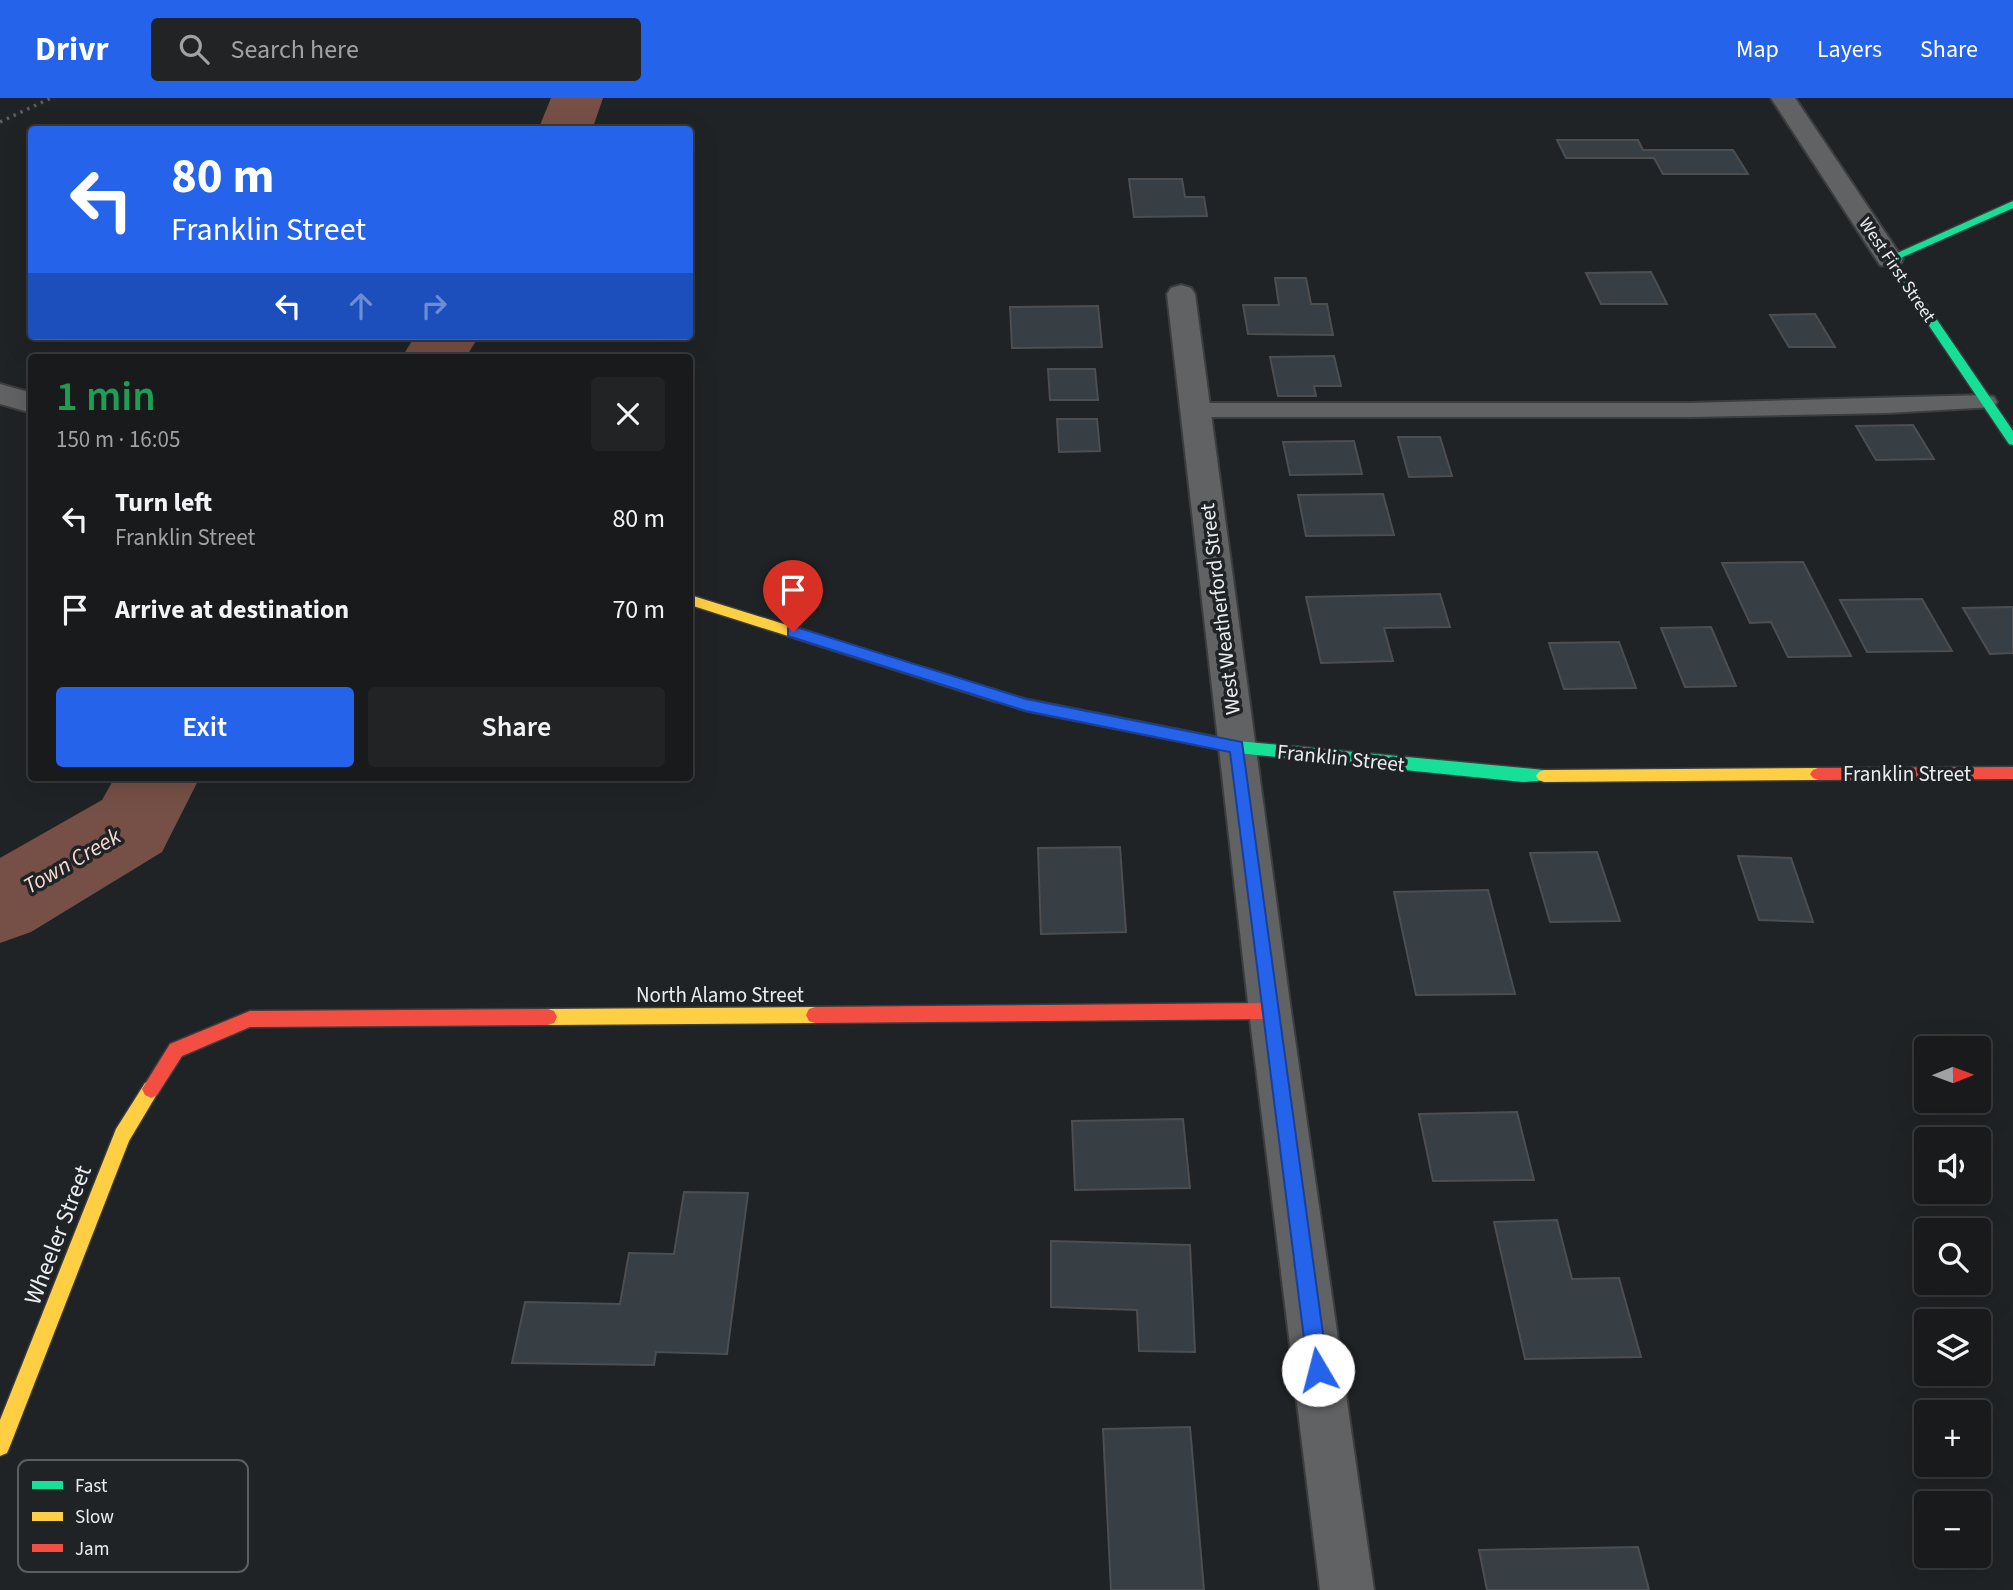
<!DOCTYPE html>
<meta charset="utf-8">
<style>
:root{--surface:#181a1c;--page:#212325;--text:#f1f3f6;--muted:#9fa1a3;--line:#36383b;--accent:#2563eb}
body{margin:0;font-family:"Source Sans 3",sans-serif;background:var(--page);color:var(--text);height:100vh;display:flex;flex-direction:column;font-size:26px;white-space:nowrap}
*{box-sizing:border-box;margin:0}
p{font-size:23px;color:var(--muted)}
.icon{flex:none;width:38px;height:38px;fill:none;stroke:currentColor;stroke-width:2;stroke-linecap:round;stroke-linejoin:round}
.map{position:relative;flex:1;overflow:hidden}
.drawer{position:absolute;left:28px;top:256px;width:665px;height:427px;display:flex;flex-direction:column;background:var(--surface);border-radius:7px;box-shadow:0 7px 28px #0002,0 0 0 2px var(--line)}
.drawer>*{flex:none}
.hud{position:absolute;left:28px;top:28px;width:665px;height:214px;border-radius:7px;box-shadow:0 7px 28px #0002,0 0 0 2px var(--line);background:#2563eb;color:#fff;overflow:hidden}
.needle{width:46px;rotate:89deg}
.fabs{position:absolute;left:1914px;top:938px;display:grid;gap:14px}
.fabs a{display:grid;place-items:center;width:77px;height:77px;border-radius:7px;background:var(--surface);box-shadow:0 7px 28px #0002,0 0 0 2px var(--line);font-size:35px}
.pin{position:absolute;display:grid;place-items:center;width:60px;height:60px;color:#fff;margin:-72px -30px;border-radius:50% 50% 50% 0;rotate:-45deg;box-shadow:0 0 7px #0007}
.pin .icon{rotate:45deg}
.me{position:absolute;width:77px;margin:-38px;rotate:352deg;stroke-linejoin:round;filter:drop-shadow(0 0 5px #0008)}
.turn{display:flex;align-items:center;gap:24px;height:147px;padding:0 28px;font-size:32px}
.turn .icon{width:91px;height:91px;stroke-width:2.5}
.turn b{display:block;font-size:49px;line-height:60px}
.lanes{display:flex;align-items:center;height:66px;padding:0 28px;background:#0003;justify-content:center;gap:35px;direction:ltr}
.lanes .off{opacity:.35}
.round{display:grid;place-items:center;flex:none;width:74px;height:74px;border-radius:7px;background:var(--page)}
.summary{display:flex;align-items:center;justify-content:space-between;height:119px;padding:0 28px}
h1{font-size:42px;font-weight:600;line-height:52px;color:#1e9e55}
.primary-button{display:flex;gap:14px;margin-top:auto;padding:14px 28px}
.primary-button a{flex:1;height:80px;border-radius:7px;background:var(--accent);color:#fff;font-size:28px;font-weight:600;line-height:80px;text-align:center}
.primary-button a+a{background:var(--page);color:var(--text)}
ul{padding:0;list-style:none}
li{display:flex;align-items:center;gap:21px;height:91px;padding:0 28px}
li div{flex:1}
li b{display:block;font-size:26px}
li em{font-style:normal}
header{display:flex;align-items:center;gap:42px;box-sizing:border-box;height:98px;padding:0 35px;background:var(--accent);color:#fff}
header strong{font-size:33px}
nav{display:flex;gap:38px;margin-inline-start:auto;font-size:24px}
.search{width:490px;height:63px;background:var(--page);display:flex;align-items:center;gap:18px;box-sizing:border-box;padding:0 24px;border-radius:7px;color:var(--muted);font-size:26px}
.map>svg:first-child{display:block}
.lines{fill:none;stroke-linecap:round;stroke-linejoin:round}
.river{fill:#765046;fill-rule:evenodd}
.building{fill:#373e44;stroke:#4c4e50;stroke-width:2}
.lane-casing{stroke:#3b3d3f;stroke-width:4}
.street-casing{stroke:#3b3d3f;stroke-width:4}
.fast-casing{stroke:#3b3d3f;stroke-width:3}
.slow-casing{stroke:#3b3d3f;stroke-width:3}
.jam-casing{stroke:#3b3d3f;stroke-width:3}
.lane{fill:#616263;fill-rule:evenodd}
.street{fill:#616263;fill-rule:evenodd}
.fast{fill:#16e098;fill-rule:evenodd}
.slow{fill:#ffcf43;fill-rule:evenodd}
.jam{fill:#f24e42;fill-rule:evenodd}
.rail{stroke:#5c5d5e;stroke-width:3.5;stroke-dasharray:2.5 5;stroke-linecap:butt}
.route{fill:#2563eb;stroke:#184099;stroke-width:2}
.labels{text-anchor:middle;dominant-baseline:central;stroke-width:7;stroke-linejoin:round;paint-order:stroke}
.far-street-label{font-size:18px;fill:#eaecef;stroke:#1f2326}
.street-label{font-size:21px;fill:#eaecef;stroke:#1f2326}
.water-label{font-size:23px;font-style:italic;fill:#f7d9d0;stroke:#1f2326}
.near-street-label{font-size:24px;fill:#eaecef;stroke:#1f2326}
.key{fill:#1f2326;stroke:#5c5f62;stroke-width:2}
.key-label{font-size:19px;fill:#eaecef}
</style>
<header>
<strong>Drivr</strong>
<div class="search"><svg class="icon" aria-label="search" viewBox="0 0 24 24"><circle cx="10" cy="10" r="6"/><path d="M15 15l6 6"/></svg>Search here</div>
<nav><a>Map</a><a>Layers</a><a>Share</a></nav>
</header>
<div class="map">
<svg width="2013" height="1492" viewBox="0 0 2013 1492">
<rect width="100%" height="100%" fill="#202325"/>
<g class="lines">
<g class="river">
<path d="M551,0H603L592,32H538Z"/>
<path d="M415,238H479L466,259H402Z"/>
<path d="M115,679H200L162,754L31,834L0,845V760L102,702Z"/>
</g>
</g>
<g class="building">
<path d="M1557,42H1638L1643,52H1733L1748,76H1663L1654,60H1566Z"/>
<path d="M1129,81H1182L1185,99H1204L1207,118L1134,119Z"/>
<path d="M1651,174L1667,206H1601L1586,175Z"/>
<path d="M1275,180H1306L1311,206H1327L1333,237L1248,236L1243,207H1279Z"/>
<path d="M1098,208L1102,249L1012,250L1010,209Z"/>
<path d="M1815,216L1835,249H1789L1770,217Z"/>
<path d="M1334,258L1341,288H1314L1316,298H1278L1270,259Z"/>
<path d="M1048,271H1095L1098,302H1050Z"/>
<path d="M1057,321H1097L1100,353L1059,354Z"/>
<path d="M1913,327L1934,361L1876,362L1856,328Z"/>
<path d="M1398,339H1440L1452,378L1409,379Z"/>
<path d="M1354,343L1362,376L1290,377L1283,344Z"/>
<path d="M1383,396L1394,437L1306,438L1298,397Z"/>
<path d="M1803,464L1851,558L1788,559L1771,524L1750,525L1722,465Z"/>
<path d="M1440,496L1450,529L1384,530L1393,563L1321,565L1306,499Z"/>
<path d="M1922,501L1952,553L1867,554L1840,502Z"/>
<path d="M2013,509V555L1990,556L1963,510Z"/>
<path d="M1711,529L1736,588L1685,589L1661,530Z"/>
<path d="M1619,544L1636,590L1564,591L1549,545Z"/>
<path d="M1120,749L1126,834L1041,836L1038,750Z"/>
<path d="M1597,754L1620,823L1550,824L1530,755Z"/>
<path d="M1738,758L1791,760L1813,824L1759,822Z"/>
<path d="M1488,792L1515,896L1416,897L1394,794Z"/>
<path d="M1517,1014L1534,1082L1433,1083L1419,1016Z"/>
<path d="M1183,1021L1190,1090L1075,1092L1072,1023Z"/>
<path d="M684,1094L748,1095L727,1256L656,1254L654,1267L512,1265L525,1204L620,1206L629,1155L674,1156Z"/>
<path d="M1557,1122L1572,1181L1619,1180L1641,1259L1525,1261L1494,1124Z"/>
<path d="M1051,1143L1190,1147L1195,1254L1139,1253L1137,1212L1051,1209Z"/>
<path d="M1190,1329L1204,1492H1111L1103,1331Z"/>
<path d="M1638,1449L1649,1492H1487L1479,1452Z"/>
</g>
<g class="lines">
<g class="lane-casing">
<path id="lane" d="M1986,297L1994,299L1997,304L1994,309L1887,315L1690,319H1196L1188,317L1185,312L1188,307L1196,305H1690Z"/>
</g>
<g class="street-casing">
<g id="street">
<path d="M1771,0H1795L1903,161L1900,167L1890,169L1880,167Z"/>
<path d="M1181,187L1191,190L1195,196L1291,913L1374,1492H1320L1249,913L1167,196L1171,190Z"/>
<path d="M0,286L32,295V315L0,306Z"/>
</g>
</g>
<g class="fast-casing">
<g id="fast">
<path d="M2013,103V110L1896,162L2013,333V347L2009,346L1884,161Z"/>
<path d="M996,592L1026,601L1237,643L1544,672L1549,674L1552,678L1549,682L1523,684L1237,655L1026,613L991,602L989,598Z"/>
</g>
</g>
<g class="slow-casing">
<g id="slow">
<path d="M690,497L996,592L1003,598L996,604L690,507Z"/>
<path d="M1818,670L1823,672L1826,676L1823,680L1818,682L1544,684L1539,682L1536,678L1539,674L1544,672Z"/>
<path d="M815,909L821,911L824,917L821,923L815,925L548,927L542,925L539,919L542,913L548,911Z"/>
<path d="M151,982L157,985L160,991L129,1043L10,1348L7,1355L0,1358V1322L116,1031L145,985Z"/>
</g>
</g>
<g class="jam-casing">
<g id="jam">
<path d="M2013,669V681L1818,682L1813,680L1810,676L1813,672L1818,670Z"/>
<path d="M1270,905L1276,907L1279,913L1276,919L1270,921L815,925L809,923L806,917L809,911L815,909Z"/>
<path d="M548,911L554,913L557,919L554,925L548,927L250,929L182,958L157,997L151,1000L145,997L142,991L170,946L250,913Z"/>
</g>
</g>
<use href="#lane" class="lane"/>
<use href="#street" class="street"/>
<use href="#fast" class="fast"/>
<use href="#slow" class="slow"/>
<use href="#jam" class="jam"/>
<path class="rail" d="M0,24L51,0"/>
</g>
<path class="route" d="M793,528L1026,601L1242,644L1328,1272L1325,1279L1318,1282L1311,1279L1308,1272L1230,654L1026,613L788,538V530Z"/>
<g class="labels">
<g class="far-street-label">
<text transform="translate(1897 172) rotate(56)">West First Street</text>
</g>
<g class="street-label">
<text transform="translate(1220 511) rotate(-97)">West Weatherford Street</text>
<text transform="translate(1341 660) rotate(6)">Franklin Street</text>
<text x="1907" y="676">Franklin Street</text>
<text x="720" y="897">North Alamo Street</text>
</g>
<g class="water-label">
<text transform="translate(72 763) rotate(-30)">Town Creek</text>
</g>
<g class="near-street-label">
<text transform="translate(58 1137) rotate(-69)">Wheeler Street</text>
</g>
</g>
<rect x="18" y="1362" width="230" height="112" rx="10" class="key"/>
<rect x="32" y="1383" width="31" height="8" fill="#16e098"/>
<rect x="32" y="1414" width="31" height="9" fill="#ffcf43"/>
<rect x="32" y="1446" width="31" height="8" fill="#f24e42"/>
<g class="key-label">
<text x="75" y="1394">Fast</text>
<text x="75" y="1425">Slow</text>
<text x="75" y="1457">Jam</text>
</g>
</svg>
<div class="fabs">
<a><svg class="needle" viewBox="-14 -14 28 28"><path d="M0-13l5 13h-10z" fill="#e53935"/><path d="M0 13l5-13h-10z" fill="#9fa1a3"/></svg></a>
<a><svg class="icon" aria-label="sound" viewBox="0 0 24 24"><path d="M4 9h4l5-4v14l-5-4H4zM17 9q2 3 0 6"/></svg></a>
<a><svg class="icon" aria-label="search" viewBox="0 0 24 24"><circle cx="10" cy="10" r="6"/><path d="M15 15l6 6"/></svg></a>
<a><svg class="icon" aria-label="layers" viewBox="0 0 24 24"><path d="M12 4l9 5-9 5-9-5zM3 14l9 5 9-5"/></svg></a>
<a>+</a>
<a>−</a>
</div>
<div class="pin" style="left:793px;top:534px;background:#d93025"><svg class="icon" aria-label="arrive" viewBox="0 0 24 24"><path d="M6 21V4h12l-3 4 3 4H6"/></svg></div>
<svg class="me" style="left:1318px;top:1272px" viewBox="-20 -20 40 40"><circle r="19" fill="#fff"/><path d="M0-13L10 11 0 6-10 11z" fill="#2563eb"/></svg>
<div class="hud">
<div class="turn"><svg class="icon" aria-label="left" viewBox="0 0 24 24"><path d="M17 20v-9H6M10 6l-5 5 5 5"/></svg><div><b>80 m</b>Franklin Street</div></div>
<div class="lanes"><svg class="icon" aria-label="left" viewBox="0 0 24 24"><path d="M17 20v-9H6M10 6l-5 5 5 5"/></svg><svg class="icon off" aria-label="ahead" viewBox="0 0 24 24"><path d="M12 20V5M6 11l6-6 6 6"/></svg><svg class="icon off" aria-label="right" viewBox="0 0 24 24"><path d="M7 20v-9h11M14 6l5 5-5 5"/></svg></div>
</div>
<section class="drawer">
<div class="summary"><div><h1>1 min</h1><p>150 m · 16:05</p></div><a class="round"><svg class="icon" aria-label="close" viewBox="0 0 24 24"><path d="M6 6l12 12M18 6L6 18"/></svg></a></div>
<ul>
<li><svg class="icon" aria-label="left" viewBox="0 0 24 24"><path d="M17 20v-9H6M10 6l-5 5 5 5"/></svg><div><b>Turn left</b><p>Franklin Street</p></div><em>80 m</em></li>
<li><svg class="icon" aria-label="arrive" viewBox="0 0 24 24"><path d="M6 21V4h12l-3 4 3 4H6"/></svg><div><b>Arrive at destination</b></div><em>70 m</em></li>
</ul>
<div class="primary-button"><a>Exit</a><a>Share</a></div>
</section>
</div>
